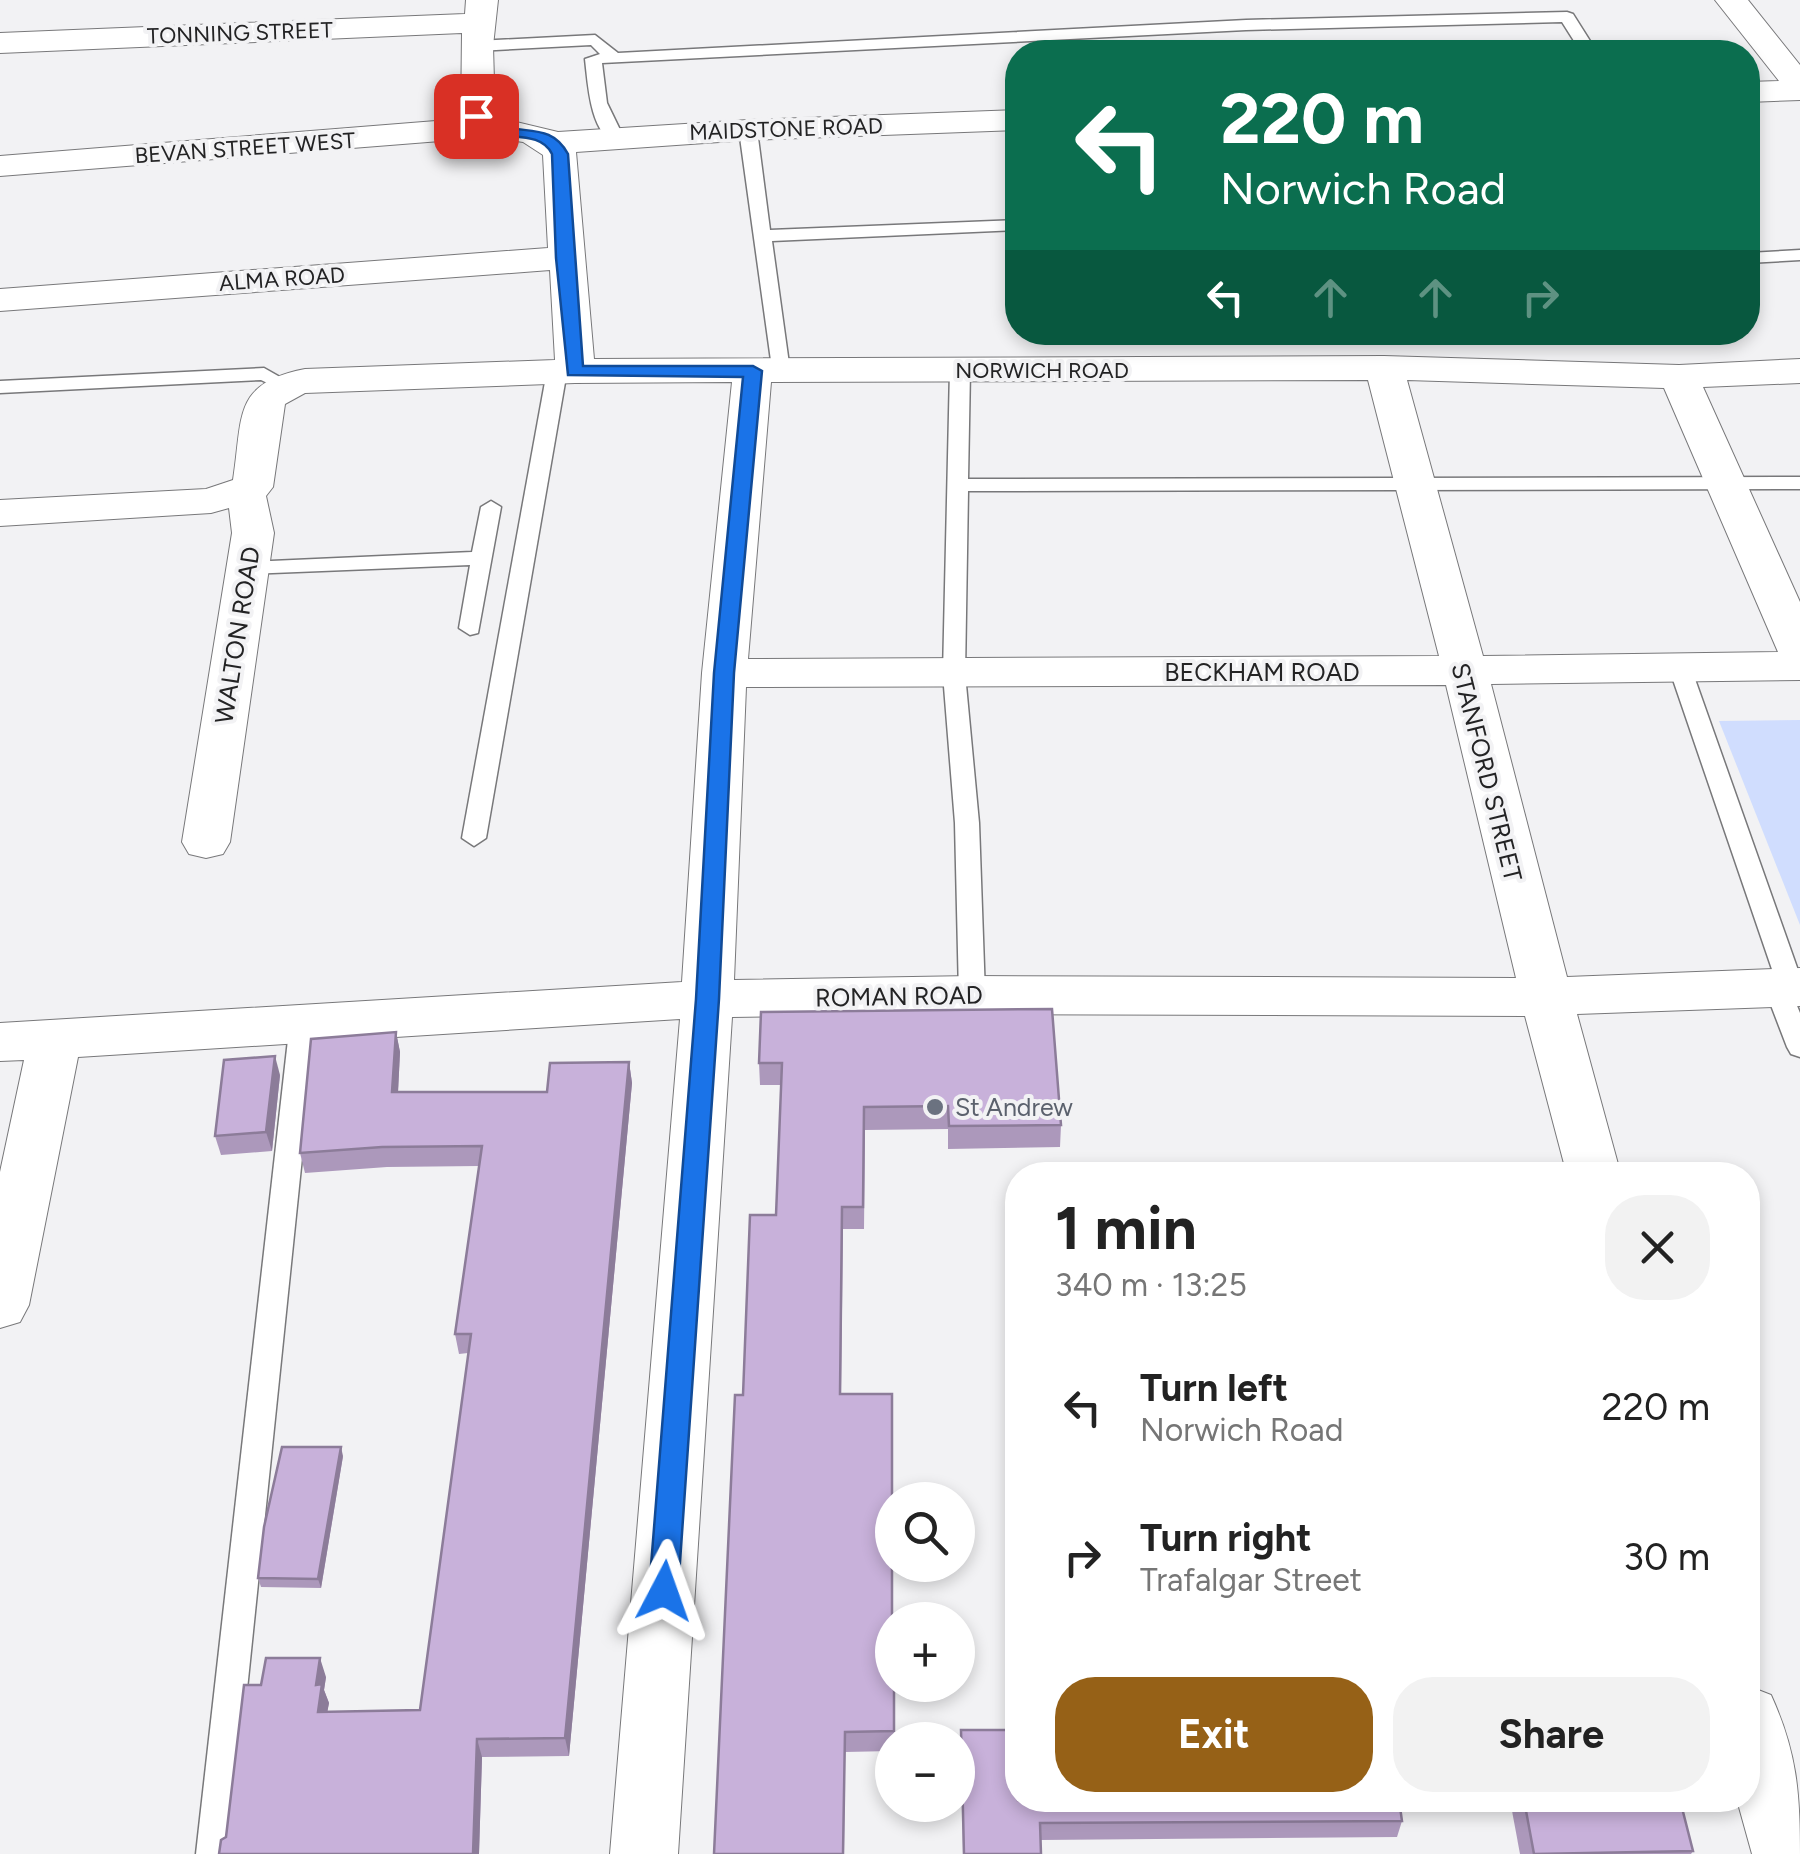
<!DOCTYPE html>
<meta charset="utf-8">
<style>
:root{--surface:#fff;--page:#f2f2f2;--text:#222;--muted:#767676;--accent:#966117}
body{margin:0;font-family:Figtree,sans-serif;background:var(--page);color:var(--text);height:100vh;display:flex;flex-direction:column;font-size:38px;white-space:nowrap}
*{box-sizing:border-box;margin:0}
p{font-size:32px;color:var(--muted)}
.icon{flex:none;width:55px;height:55px;fill:none;stroke:currentColor;stroke-width:2;stroke-linecap:round;stroke-linejoin:round}
.map{position:relative;flex:1;overflow:hidden}
.sheet{position:absolute;left:1005px;top:1162px;width:755px;height:650px;display:flex;flex-direction:column;background:var(--surface);border-radius:40px;box-shadow:0 5px 15px #0003}
.sheet>*{flex:none}
.guide{position:absolute;left:1005px;top:40px;width:755px;height:305px;border-radius:40px;box-shadow:0 5px 15px #0003;background:#0b6e4f;color:#fff;overflow:hidden}
.buttons{position:absolute;left:875px;top:1482px;display:grid;gap:20px}
.buttons a{display:grid;place-items:center;width:100px;height:100px;border-radius:50%;background:var(--surface);box-shadow:0 5px 15px #0003;font-size:50px}
.pin{position:absolute;display:grid;place-items:center;width:85px;height:85px;color:#fff;margin:-42px;border-radius:20px;box-shadow:0 5px 15px #0006}
.me{position:absolute;width:110px;margin:-55px;rotate:4deg;stroke-linejoin:round;filter:drop-shadow(0 0 8px #0008)}
.turn{display:flex;align-items:center;gap:35px;height:210px;padding:0 50px;font-size:45px}
.turn .icon{width:130px;height:130px;stroke-width:2.5}
.turn b{display:block;font-size:70px;line-height:85px}
.lanes{display:flex;align-items:center;height:95px;padding:0 50px;background:#0003;justify-content:center;gap:50px;direction:ltr}
.lanes .off{opacity:.35}
.round{display:grid;place-items:center;flex:none;width:105px;height:105px;border-radius:40px;background:var(--page)}
.head{display:flex;align-items:center;justify-content:space-between;height:170px;padding:0 50px}
h1{font-size:60px;font-weight:700;line-height:75px}
.action{display:flex;gap:20px;margin-top:auto;padding:20px 50px}
.action a{flex:1;height:115px;border-radius:40px;background:var(--accent);color:#fff;font-size:40px;font-weight:700;line-height:115px;text-align:center}
.action a+a{background:var(--page);color:var(--text)}
ul{padding:0;list-style:none}
li{display:flex;align-items:center;gap:30px;height:150px;padding:0 50px}
li div{flex:1}
li b{display:block;font-size:38px}
li em{font-style:normal}
.map>svg:first-child{display:block}
.green{fill:#d0ddfe}
.lines{fill:none;stroke-linecap:round;stroke-linejoin:round}
.service-casing{stroke:#78787a;stroke-width:3}
.minor-casing{stroke:#78787a;stroke-width:2}
.service{fill:#fff;fill-rule:evenodd}
.minor{fill:#fff;fill-rule:evenodd}
.wall{fill:#ac98bb}
.shaded-wall{fill:#8c7c99}
.building{fill:#c8b1da;stroke:#8c7c99;stroke-width:2.5}
.route{fill:#1a73e8;stroke:#114b97;stroke-width:2.5}
.worship-dot{fill:#6b7280;stroke:#f2f2f4;stroke-width:4}
.labels{text-anchor:middle;dominant-baseline:central;stroke-width:8;stroke-linejoin:round;paint-order:stroke}
.far-street-label{font-size:22px;fill:#232324;stroke:#f2f2f4}
.street-label{font-size:25px;fill:#232324;stroke:#f2f2f4}
.worship-label{font-size:25px;fill:#5b616d;stroke:#f2f2f4;text-anchor:start}
</style>
<div class="map">
<svg width="1800" height="1854" viewBox="0 0 1800 1854">
<rect width="100%" height="100%" fill="#f2f2f4"/>
<path class="green" d="M1800,720V925L1719,721Z"/>
<g class="lines">
<g class="service-casing">
<g id="service">
<path d="M1567,12L1573,14L1597,52H1581L1562,22L1246,30L602,63L607,103L624,138L615,143C590,132 588,84 585,59L600,54L591,45L477,51L469,46L477,41L595,35L618,53L1246,20Z"/>
<path d="M748,125L757,130L770,230L1018,220V230L772,241L790,371L787,375H773L739,130Z"/>
<path d="M1800,250V260L1748,263V253Z"/>
<path d="M960,364L970,370L968,479L1800,477V489L968,491L965,674L979,823L985,995L981,1002H963L959,995L955,823L943,674L950,370Z"/>
<path d="M557,365L567,371L486,838L474,846L462,838L547,371Z"/>
<path d="M264,368L294,385L284,391L261,380L0,393V381Z"/>
<path d="M491,501L501,507L478,633L470,635L459,628L470,565L248,574L237,568L248,562L472,552L481,507Z"/>
<path d="M1679,658L1690,665L1800,976V994L1793,996L1800,1013V1057L1791,1054L1787,1047L1764,987L1775,978L1668,665Z"/>
<path d="M303,1012L312,1015L316,1022L230,1854H196L290,1022L294,1015Z"/>
</g>
</g>
<g class="minor-casing">
<g id="minor">
<path d="M466,0H498L493,46L495,117L558,132L748,120L1018,110V130L748,140L576,152L594,359L1384,356L1679,365L1800,359V383L1703,387L1800,602V680L1491,684L1567,977L1800,968V1006L1577,1014L1621,1175H1567L1525,1016L972,1014L732,1017L678,1854H610L680,1019L78,1057L29,1305L20,1322L0,1328V1172L24,1060L0,1061V1023L682,982L702,673L732,382L575,383L305,393L285,404L273,487L266,496L274,533L230,842L223,854L206,858L189,854L182,842L232,533L229,508L211,513L0,526V500L206,489L233,480C243,417 232,383 305,369L555,360L550,270L0,311V289L548,248L543,155L523,142L491,137L0,176V156L461,119L462,33L0,53V33L465,14ZM1368,380L1439,656L748,659L771,382ZM1407,380L1664,388L1778,652L1483,656ZM1446,685L1516,978L972,976L734,980L746,687Z"/>
<path d="M1715,0H1748L1800,65V100L1748,102V82L1779,81Z"/>
<path d="M1748,1686L1771,1695C1797,1752 1800,1793 1800,1854H1752L1737,1800H1748Z"/>
</g>
</g>
<use href="#service" class="service"/>
<use href="#minor" class="minor"/>
</g>
<g class="wall">
<path d="M761,1012L1061,1125L1060,1147L948,1149V1129L865,1130L864,1229H843L841,1394L894,1685V1740H892V1751L845,1752L844,1854H714L743,1395L776,1215L781,1085H760L759,1063Z"/>
<path d="M396,1032L400,1052L398,1092H547L629,1062L632,1083L569,1756L482,1757L479,1854H219L226,1837L261,1685L326,1677L324,1690L329,1703L327,1712L420,1710L468,1353L459,1354L455,1334L479,1166L387,1167L305,1173L300,1153Z"/>
<path d="M280,1075L272,1151L221,1155L215,1136Z"/>
<path d="M343,1456L321,1588L261,1587L258,1578Z"/>
<path d="M961,1730L1402,1821L1397,1837L1040,1840L1041,1854H963Z"/>
<path d="M1510,1800H1680L1693,1851L1691,1854H1520Z"/>
</g>
<g class="shaded-wall">
<path d="M396,1032L400,1052L397,1112L392,1092Z"/>
<path d="M275,1056L280,1075L272,1151L266,1132Z"/>
<path d="M629,1062L632,1083L569,1756L565,1738Z"/>
<path d="M341,1447L343,1456L321,1588L318,1579Z"/>
<path d="M320,1658L326,1677L324,1690L329,1703L324,1730L318,1712L316,1685Z"/>
<path d="M477,1739L482,1757L479,1854H473Z"/>
</g>
<g class="building">
<path d="M1052,1009L1061,1125L949,1126L948,1106L864,1107L863,1207H842L840,1394H892V1685H894V1731L845,1732L843,1854H714L735,1395H743L750,1215H776L782,1063H759L761,1012Z"/>
<path d="M396,1032L392,1092H547L550,1063L629,1062L565,1738L477,1739L473,1854H219L221,1840L226,1837L244,1685H261L266,1658H320L316,1685L322,1684L318,1712L420,1710L471,1334H455L482,1146L382,1147L300,1153L311,1039Z"/>
<path d="M275,1056L266,1132L215,1136L224,1060Z"/>
<path d="M282,1447H341L318,1579L258,1578L264,1527Z"/>
<path d="M961,1730H1018V1800H1399L1402,1821L1040,1823L1041,1854H964Z"/>
<path d="M1524,1800H1680L1693,1851L1534,1854Z"/>
</g>
<path class="route" d="M476,112C485,117 492,125 504,127C531,133 553,126 568,154L583,366H753L762,371L734,673L719,999L678,1591L674,1600L664,1604L653,1600L649,1591L696,999L714,673L743,377L568,375L556,258L552,154C537,123 485,150 468,116Z"/>
<circle class="worship-dot" cx="935" cy="1107" r="10"/>
<g class="labels">
<g class="far-street-label">
<text transform="translate(240 33) rotate(-2)">TONNING STREET</text>
<text transform="translate(786 129) rotate(-2)">MAIDSTONE ROAD</text>
<text transform="translate(245 148) rotate(-4)">BEVAN STREET WEST</text>
<text transform="translate(282 279) rotate(-4)">ALMA ROAD</text>
<text x="1042" y="370">NORWICH ROAD</text>
</g>
<g class="street-label">
<text transform="translate(237 635) rotate(-81)">WALTON ROAD</text>
<text x="1262" y="672">BECKHAM ROAD</text>
<text transform="translate(1487 772) rotate(76)">STANFORD STREET</text>
<text transform="translate(899 996) rotate(-1)">ROMAN ROAD</text>
</g>
<g class="worship-label">
<text x="955" y="1107">St Andrew</text>
</g>
</g>
</svg>
<div class="buttons">
<a><svg class="icon" aria-label="search" viewBox="0 0 24 24"><circle cx="10" cy="10" r="6"/><path d="M15 15l6 6"/></svg></a>
<a>+</a>
<a>−</a>
</div>
<div class="pin" style="left:476px;top:116px;background:#d93025"><svg class="icon" aria-label="arrive" viewBox="0 0 24 24"><path d="M6 21V4h12l-3 4 3 4H6"/></svg></div>
<svg class="me" style="left:664px;top:1591px" viewBox="-20 -20 40 40"><path d="M0-17L14 15 0 8-14 15z" fill="#1a73e8" stroke="#fff" stroke-width="4"/></svg>
<div class="guide">
<div class="turn"><svg class="icon" aria-label="left" viewBox="0 0 24 24"><path d="M17 20v-9H6M10 6l-5 5 5 5"/></svg><div><b>220 m</b>Norwich Road</div></div>
<div class="lanes"><svg class="icon" aria-label="left" viewBox="0 0 24 24"><path d="M17 20v-9H6M10 6l-5 5 5 5"/></svg><svg class="icon off" aria-label="ahead" viewBox="0 0 24 24"><path d="M12 20V5M6 11l6-6 6 6"/></svg><svg class="icon off" aria-label="ahead" viewBox="0 0 24 24"><path d="M12 20V5M6 11l6-6 6 6"/></svg><svg class="icon off" aria-label="right" viewBox="0 0 24 24"><path d="M7 20v-9h11M14 6l5 5-5 5"/></svg></div>
</div>
<section class="sheet">
<div class="head"><div><h1>1 min</h1><p>340 m · 13:25</p></div><a class="round"><svg class="icon" aria-label="close" viewBox="0 0 24 24"><path d="M6 6l12 12M18 6L6 18"/></svg></a></div>
<ul>
<li><svg class="icon" aria-label="left" viewBox="0 0 24 24"><path d="M17 20v-9H6M10 6l-5 5 5 5"/></svg><div><b>Turn left</b><p>Norwich Road</p></div><em>220 m</em></li>
<li><svg class="icon" aria-label="right" viewBox="0 0 24 24"><path d="M7 20v-9h11M14 6l5 5-5 5"/></svg><div><b>Turn right</b><p>Trafalgar Street</p></div><em>30 m</em></li>
</ul>
<div class="action"><a>Exit</a><a>Share</a></div>
</section>
</div>
